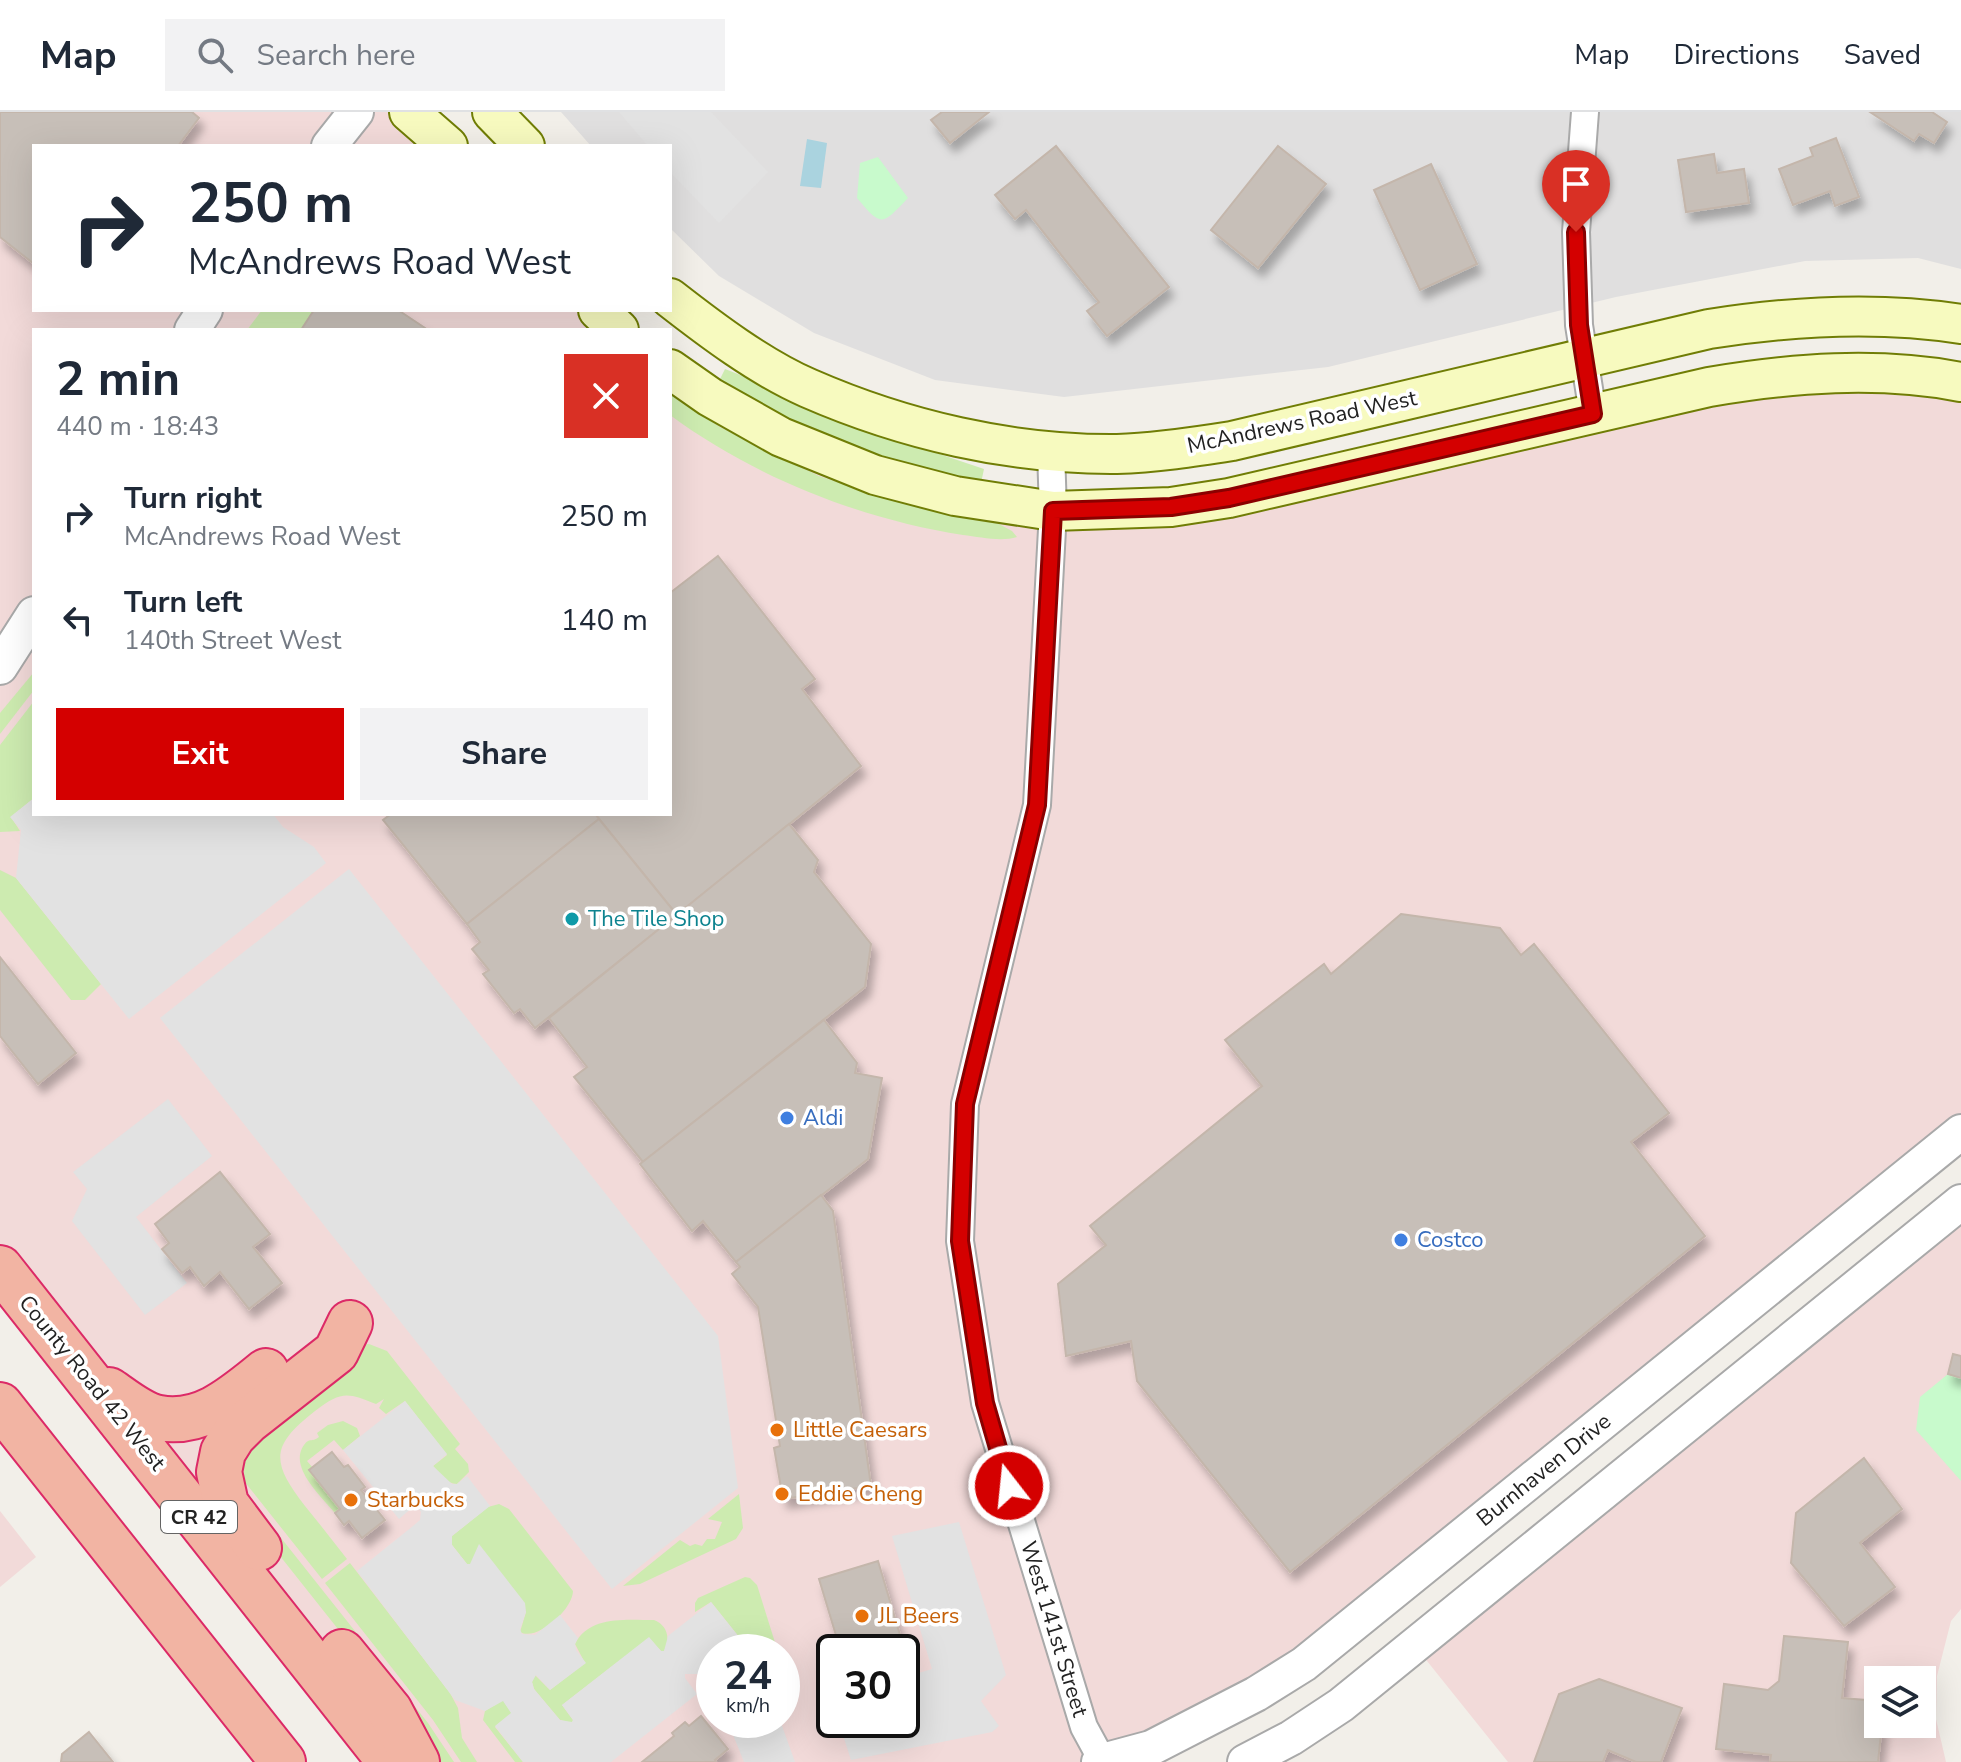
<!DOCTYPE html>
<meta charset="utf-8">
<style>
:root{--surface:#fff;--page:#f2f2f3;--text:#1f2937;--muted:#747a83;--line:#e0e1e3;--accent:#d40000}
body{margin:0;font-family:"Nunito Sans",sans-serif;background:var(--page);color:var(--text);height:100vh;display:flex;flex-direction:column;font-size:30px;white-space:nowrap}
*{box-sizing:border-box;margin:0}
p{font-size:26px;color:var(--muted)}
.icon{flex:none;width:44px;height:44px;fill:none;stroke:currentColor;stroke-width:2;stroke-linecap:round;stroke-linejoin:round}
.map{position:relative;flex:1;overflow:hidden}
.panel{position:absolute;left:32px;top:216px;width:640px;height:488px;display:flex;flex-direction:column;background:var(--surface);border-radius:0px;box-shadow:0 8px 32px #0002}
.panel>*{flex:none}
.hud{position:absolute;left:32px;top:32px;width:640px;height:168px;border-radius:0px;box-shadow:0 8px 32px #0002;background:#fff;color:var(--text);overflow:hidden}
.controls{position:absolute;left:1864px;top:1554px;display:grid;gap:16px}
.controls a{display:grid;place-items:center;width:72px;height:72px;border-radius:0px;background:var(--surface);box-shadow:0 8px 32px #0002;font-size:40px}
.speed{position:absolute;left:696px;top:1522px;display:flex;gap:16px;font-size:40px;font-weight:700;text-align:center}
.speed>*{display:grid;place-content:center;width:104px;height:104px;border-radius:50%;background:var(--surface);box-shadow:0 8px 32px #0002;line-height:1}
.speed small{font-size:20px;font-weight:400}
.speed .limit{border:4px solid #111;border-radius:12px;background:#fff;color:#111}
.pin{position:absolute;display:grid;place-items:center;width:68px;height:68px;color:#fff;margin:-82px -34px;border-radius:50% 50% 50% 0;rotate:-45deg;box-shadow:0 0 8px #0007}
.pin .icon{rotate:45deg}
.me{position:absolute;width:88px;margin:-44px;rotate:344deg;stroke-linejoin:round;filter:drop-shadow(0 0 6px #0008)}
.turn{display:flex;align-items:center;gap:28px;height:168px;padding:0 24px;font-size:36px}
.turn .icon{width:104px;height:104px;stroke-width:2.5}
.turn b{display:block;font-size:56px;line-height:68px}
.round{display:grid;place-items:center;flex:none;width:84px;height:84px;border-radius:0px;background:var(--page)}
.summary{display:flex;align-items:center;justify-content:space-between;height:136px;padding:0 24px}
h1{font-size:48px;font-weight:700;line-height:60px}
.action{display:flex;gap:16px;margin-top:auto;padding:16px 24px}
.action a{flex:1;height:92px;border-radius:0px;background:var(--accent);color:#fff;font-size:32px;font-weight:700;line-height:92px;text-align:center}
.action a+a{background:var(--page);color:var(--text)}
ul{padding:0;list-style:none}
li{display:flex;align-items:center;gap:24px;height:104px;padding:0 24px}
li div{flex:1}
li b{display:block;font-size:30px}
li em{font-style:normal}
header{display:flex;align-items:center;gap:48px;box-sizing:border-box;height:112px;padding:0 40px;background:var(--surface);border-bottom:2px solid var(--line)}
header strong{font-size:38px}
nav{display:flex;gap:44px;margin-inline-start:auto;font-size:28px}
.search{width:560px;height:72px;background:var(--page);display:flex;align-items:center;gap:20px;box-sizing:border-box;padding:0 28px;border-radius:0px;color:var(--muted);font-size:30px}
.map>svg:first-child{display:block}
.residential{fill:#e0dfdf}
.commercial{fill:#f2dad9;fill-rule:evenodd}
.grass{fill:#cdebb0}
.park{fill:#c8facc}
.parking{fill:#e2e2e2}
.water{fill:#aad3df}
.building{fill:#c7bfb8;stroke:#c4b6ab;stroke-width:2;filter:url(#shadow)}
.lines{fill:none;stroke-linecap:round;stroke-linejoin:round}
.minor-casing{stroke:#a9a9a9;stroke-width:30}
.tertiary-casing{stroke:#a9a9a9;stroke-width:38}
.secondary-casing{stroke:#707d05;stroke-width:42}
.trunk-casing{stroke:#dc2a67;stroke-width:48}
.minor{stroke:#fff;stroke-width:26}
.tertiary{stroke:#fff;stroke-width:34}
.secondary{stroke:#f7fabf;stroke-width:38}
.trunk{stroke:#f2b4a3;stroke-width:44}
.route-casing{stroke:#8a0000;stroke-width:20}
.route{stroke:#d40000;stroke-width:14}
.culture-dot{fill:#0f9aa8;stroke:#fff;stroke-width:3}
.shop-dot{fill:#3f7fe0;stroke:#fff;stroke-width:3}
.food-dot{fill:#e8710a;stroke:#fff;stroke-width:3}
.labels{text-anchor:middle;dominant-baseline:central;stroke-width:7;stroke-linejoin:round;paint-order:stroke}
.shield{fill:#fff;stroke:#646464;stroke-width:2}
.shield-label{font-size:20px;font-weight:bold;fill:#222}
.street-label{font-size:22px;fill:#222;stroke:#fff}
.culture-label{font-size:22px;fill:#0d838f;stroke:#fff;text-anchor:start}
.shop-label{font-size:22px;fill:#366cbe;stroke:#fff;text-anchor:start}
.food-label{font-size:22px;fill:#c56008;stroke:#fff;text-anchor:start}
</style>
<header>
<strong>Map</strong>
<div class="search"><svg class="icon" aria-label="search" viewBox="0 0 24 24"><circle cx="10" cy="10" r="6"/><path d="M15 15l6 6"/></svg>Search here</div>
<nav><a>Map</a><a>Directions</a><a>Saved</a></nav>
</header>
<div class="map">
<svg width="1961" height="1650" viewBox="0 0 1961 1650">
<defs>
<filter id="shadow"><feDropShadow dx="5" dy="9" stdDeviation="4" flood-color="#0004"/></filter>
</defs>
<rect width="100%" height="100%" fill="#f2efe9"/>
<path class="residential" d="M561,0H1961V157L1918,146L1805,149L1616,185L1328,255L1064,285L935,268L814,221L719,164L670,116V34H591Z"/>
<g class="commercial">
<path d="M0,0H409L448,34H34V198H598L619,218H34V702H670V257L875,363L1171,395L1709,275L1961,270V1020L1355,1512L1099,1650H390L0,1156ZM714,1540H782V1608H714ZM834,1540H902V1608H834Z"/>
<path d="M1961,1090V1497L1951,1509L1937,1564L1936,1607L1946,1650H1508L1415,1534ZM1878,1568H1922V1612H1878Z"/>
<path d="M0,1399L36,1445L0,1475Z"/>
</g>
<g class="grass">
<path d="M262,198H314L301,218H247Z"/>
<path d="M725,257L771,275L856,314L984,357L981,371C884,351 804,320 719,269Z"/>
<path d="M670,281L720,315L819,364L898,390L962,406L997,411L1012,419L1017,425C1001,430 980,425 963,423C860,407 754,365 670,303Z"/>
<path d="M34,560V578L0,622V601Z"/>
<path d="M34,589V686L11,705L20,719L0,720V633Z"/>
<path d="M0,758L16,766L101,872L85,888H71L0,798Z"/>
<path d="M369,1232L387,1239L460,1332L455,1337L468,1352L469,1360L457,1372C446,1372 440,1362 433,1354L447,1343L405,1289L386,1302L379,1296L384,1287L376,1292C347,1280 341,1279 315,1299C270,1334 271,1350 305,1394C319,1411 333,1429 347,1447L322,1467L240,1364L233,1348L362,1233Z"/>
<path d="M343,1309L357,1316L360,1324L343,1338L334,1328L307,1349L313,1356L310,1359L340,1397L335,1401C322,1385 288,1355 304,1333C310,1325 311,1331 319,1325L317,1321L328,1313Z"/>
<path d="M235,1368L428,1611L454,1650H440L422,1623L238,1391Z"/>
<path d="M739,1382L743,1416L736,1427L640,1472L623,1474L680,1428L690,1434L695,1432L702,1434L707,1427H715L722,1410L708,1407Z"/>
<path d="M499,1392L509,1397L573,1479C573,1497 537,1530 520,1520L526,1500L473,1448L471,1452H467L452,1433V1424L488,1395Z"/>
<path d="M350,1451L450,1581L458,1596L462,1626L477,1650H461L433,1608L325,1471Z"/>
<path d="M745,1465L750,1466L757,1473L778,1540H751L711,1490L695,1500V1491L698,1486Z"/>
<path d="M654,1508C667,1513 671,1526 664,1539H661L649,1526L562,1593L573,1608L572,1611L560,1608L534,1577L532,1570L535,1563L550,1578L585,1551L575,1532C589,1503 627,1508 654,1508Z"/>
<path d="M503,1588L512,1601L495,1615L523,1650H515L483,1608L485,1599Z"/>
</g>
<g class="park">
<path d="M878,45L908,86C882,113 882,116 857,86L860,51Z"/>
<path d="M1948,1262L1961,1266V1369L1916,1318L1920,1285Z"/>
</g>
<g class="parking">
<path d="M619,0H711L768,60L719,111L670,60V34H648Z"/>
<path d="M34,686V702H273L283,715L314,735L326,751L129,907L16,766L21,718L10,705Z"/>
<path d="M349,757L718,1224L738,1376L612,1477L160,906Z"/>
<path d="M168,987L212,1044L136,1105L187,1171L145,1203L72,1109L87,1077L73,1060Z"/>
<path d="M405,1289L447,1342L433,1354L452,1372H457L467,1364L490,1394L452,1424V1433L467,1452H470L479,1432L525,1491L526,1500L520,1517L522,1522L535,1523L560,1503L578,1526L575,1532L576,1538L586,1551L550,1578L536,1563L532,1570L534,1577L560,1608L572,1610L573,1608L562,1593L649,1525L661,1539H664L668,1524L711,1490L751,1540H714V1581L699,1562H685V1566L697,1582L611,1650H523L495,1614L511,1601L503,1589L485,1599L455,1588L357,1459L413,1414L420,1408L421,1400L417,1394H414L399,1407L343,1338Z"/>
<path d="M959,1410L1006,1563L981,1589L999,1614L992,1620L851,1648L838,1608H902V1566L932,1557L892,1424Z"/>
<path d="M727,1608H770L773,1613L781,1611L795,1650H744Z"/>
</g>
<path class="water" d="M807,27L827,31L821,76L800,74Z"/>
<g class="building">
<path d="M0,0H192L199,6L178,34H34V152L0,125Z"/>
<path d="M942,0H989L950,31L931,8Z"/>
<path d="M1870,0H1932L1947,10L1934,31L1919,22L1914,29Z"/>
<path d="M1836,26L1859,85L1835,94L1830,79L1793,93L1779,57L1813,44L1810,36Z"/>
<path d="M1056,34L1169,175L1107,224L1087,199L1099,190L1062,144L1026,98L1015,107L995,83Z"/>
<path d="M1278,34L1326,72L1258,156L1211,118Z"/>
<path d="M1714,42L1717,61L1744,57L1749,91L1686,100L1678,48Z"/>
<path d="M1431,52L1477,152L1420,178L1374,78Z"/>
<path d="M314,198H398L428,218H301Z"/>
<path d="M718,444L815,567L802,577L861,654L677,803L595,702H670V481Z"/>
<path d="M391,702H595L599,707L467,812L383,708Z"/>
<path d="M599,707L677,803L535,916L520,897L514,901L483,862L489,858L472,837L480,830L467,812Z"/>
<path d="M789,712L818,748L814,760L871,832L865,875L643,1050L574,965L587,955L549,906Z"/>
<path d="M1401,802L1500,816L1521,843L1534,832L1669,1001L1631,1030L1705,1124L1290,1460L1137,1269L1131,1229L1066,1244L1058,1172L1106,1133L1090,1114L1262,974L1225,928L1324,852L1331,862Z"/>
<path d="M0,845L76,941L38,972L0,924Z"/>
<path d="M824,908L857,951L855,961L882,966L868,1047L736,1150L703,1109L692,1119L640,1052Z"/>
<path d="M220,1060L270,1122L253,1135L282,1171L249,1197L220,1160L204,1174L190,1155L182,1161L162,1137L169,1131L155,1112Z"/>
<path d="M821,1083L833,1099L871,1374L783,1387L774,1336L780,1334L758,1195L732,1162L740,1155L736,1150Z"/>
<path d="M1953,1242L1961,1244V1266L1948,1262Z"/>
<path d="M332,1340L344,1355L348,1353L365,1375L361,1378L385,1408L362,1426L349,1409L344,1413L335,1401L340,1397L309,1358Z"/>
<path d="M1864,1346L1902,1397L1860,1431L1895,1475L1844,1514L1791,1451L1796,1401Z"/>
<path d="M878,1449L906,1543L902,1544V1540H841L819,1467Z"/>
<path d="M1784,1524L1848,1530L1842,1586L1878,1589V1612H1882L1878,1650H1770L1771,1643L1716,1637L1724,1572L1768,1578L1779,1569Z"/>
<path d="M1599,1567L1682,1596L1661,1650H1636L1608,1638L1603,1650H1534L1559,1582Z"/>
<path d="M701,1604L728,1637L715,1648L716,1650H642L674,1624L672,1621L685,1610L689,1614Z"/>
<path d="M89,1620L113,1650H61L62,1642Z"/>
</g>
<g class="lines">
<g class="minor-casing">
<g id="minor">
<path d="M1585,0L1576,120L1579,213L1593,302"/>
<path d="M1051,339L1053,399L1037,693L965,992L960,1129L985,1291L1084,1615L1103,1650"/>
</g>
</g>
<g class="tertiary-casing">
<g id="tertiary">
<path d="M329,34L356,0"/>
<path d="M192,218L205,198"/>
<path d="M0,555L34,502"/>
<path d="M1099,1650L1151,1636L1256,1582L1304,1552L1961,1020"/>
<path d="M1245,1650L1291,1626L1341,1593L1961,1090"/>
</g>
</g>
<g class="secondary-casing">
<g id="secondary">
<path d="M409,0L448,34"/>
<path d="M492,0L525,34"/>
<path d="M670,186C711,218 760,255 808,276C904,318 1011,343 1117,342C1155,341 1194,335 1232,329L1709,217C1792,204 1878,199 1961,212"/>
<path d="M598,198L619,218"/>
<path d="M670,257L710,285L781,325L875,363L955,384L1053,399L1171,395L1229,386L1709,275C1792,261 1877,254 1961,270"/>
</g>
</g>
<g class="trunk-casing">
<g id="trunk">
<path d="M0,1156L390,1650"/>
<path d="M109,1278C124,1288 141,1303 159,1306C202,1314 235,1284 266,1259"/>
<path d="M0,1293L283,1650"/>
<path d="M259,1436L226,1392L219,1360L223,1340L233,1324L248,1309L336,1240L350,1211"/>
<path d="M342,1540L390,1599L417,1650"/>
</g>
</g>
<use href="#minor" class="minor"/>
<use href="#tertiary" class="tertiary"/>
<use href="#secondary" class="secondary"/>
<use href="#trunk" class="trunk"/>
</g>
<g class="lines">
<g class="route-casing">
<path id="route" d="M1009,1374L985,1291L960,1129L965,992L1037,693L1053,399L1171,395L1229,386L1593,302L1579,213L1576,120"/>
</g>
<use href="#route" class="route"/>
</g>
<circle class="culture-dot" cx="572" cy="807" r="8"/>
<g class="shop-dot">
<circle cx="787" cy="1006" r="8"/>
<circle cx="1401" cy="1128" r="8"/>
</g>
<g class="food-dot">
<circle cx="777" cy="1318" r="8"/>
<circle cx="782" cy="1382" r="8"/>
<circle cx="351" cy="1388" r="8"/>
<circle cx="862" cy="1504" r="8"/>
</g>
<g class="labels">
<rect class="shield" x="161" y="1389" width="76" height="32" rx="6"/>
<g class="shield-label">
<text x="199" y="1405">CR 42</text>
</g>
<g class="street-label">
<text transform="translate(1302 310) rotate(-12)">McAndrews Road West</text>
<text transform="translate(92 1271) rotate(51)">County Road 42 West</text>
<text transform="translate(1544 1358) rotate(-39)">Burnhaven Drive</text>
<text transform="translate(1054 1517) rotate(73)">West 141st Street</text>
</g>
<g class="culture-label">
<text x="588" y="807">The Tile Shop</text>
</g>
<g class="shop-label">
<text x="803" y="1006">Aldi</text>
<text x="1417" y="1128">Costco</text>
</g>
<g class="food-label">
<text x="793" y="1318">Little Caesars</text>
<text x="798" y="1382">Eddie Cheng</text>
<text x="367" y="1388">Starbucks</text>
<text x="878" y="1504">JL Beers</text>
</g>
</g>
</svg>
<div class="controls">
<a><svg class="icon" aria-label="layers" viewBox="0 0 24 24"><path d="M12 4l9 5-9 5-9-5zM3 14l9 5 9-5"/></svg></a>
</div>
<div class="speed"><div>24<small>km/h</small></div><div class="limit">30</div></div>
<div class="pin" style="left:1576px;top:120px;background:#d93025"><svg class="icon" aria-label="arrive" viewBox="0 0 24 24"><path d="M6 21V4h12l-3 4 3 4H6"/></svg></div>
<svg class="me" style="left:1009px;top:1374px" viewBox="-20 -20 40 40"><circle r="17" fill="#d40000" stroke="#fff" stroke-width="3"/><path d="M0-11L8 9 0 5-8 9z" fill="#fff"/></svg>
<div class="hud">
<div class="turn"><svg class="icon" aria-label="right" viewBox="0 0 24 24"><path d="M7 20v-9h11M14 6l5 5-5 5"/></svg><div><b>250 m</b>McAndrews Road West</div></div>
</div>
<section class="panel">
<div class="summary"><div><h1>2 min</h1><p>440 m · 18:43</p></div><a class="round" style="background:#d93025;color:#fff"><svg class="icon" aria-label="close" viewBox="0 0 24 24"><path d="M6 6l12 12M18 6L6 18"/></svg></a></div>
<ul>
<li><svg class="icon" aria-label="right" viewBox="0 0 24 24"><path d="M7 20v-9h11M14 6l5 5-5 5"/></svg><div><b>Turn right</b><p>McAndrews Road West</p></div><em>250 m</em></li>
<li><svg class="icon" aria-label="left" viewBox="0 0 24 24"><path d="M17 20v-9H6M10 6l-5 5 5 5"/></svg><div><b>Turn left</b><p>140th Street West</p></div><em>140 m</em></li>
</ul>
<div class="action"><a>Exit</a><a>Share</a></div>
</section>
</div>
